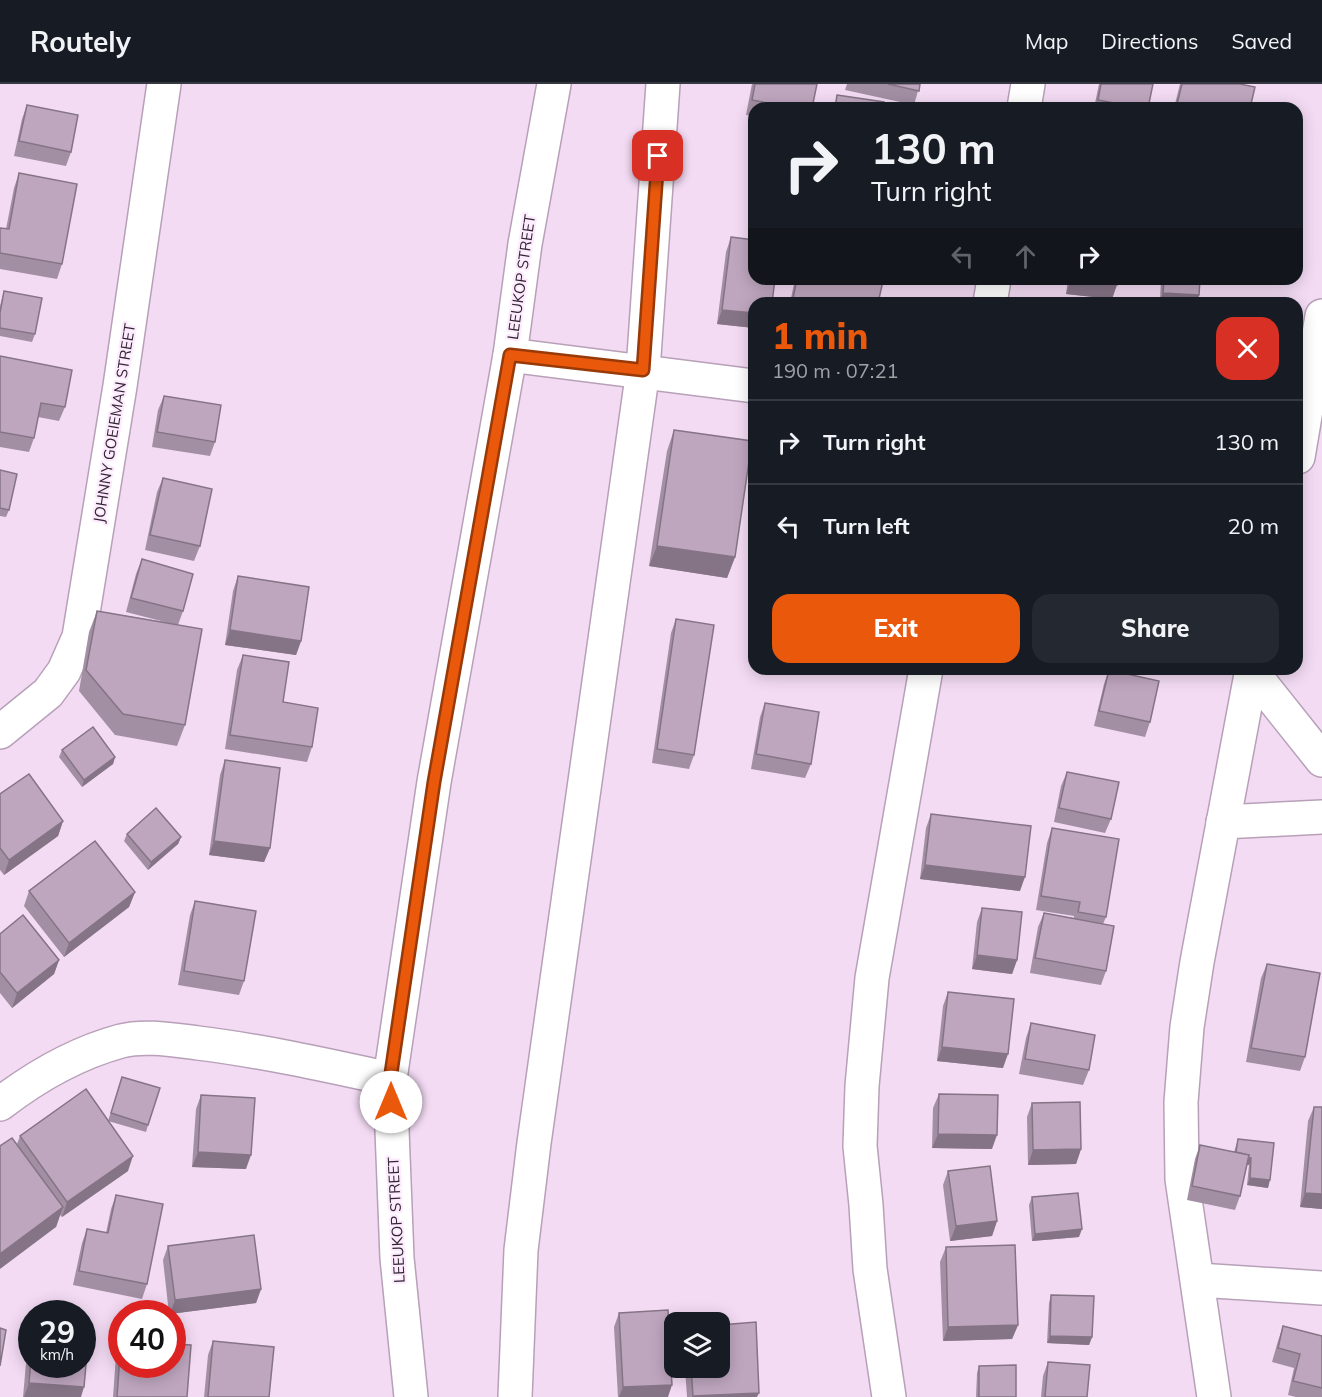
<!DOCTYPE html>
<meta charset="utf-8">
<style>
:root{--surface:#171b24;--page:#242831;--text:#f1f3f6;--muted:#9ea1a6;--line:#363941;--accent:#ea580c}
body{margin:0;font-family:Mulish,sans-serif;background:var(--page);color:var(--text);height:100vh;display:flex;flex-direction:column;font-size:22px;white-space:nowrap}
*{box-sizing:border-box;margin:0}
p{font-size:20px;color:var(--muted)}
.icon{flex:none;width:33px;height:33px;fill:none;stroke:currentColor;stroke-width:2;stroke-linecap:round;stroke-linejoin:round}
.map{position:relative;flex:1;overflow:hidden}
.sheet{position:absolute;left:748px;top:213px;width:555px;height:378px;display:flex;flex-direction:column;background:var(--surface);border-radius:18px;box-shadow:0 3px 15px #0003}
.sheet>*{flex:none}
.top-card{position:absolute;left:748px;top:18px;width:555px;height:183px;border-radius:18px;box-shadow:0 3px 15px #0003;background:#171b24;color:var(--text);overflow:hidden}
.fabs{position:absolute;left:664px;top:1228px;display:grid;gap:12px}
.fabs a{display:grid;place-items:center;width:66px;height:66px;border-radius:12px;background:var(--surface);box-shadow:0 3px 15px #0003;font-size:30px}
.speed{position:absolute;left:18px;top:1216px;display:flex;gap:12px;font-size:30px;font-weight:700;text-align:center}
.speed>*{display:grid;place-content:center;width:78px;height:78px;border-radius:50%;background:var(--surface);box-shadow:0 3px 15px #0003;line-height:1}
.speed small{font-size:15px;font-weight:400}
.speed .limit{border:9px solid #d22;background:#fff;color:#111}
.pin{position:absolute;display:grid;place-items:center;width:51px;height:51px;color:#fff;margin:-26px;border-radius:12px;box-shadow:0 3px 9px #0006}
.me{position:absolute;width:66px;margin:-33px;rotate:0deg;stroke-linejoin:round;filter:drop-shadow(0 0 4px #0008)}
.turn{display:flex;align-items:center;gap:21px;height:126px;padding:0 24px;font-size:27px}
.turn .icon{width:78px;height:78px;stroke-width:2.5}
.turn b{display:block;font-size:42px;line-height:51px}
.lanes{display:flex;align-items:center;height:57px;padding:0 24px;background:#0003;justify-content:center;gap:30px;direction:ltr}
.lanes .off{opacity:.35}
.round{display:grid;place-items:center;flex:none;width:63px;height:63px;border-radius:18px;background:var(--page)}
.head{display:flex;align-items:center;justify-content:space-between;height:102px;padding:0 24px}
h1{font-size:36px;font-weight:800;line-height:45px;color:var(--accent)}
.cta{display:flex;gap:12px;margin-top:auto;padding:12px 24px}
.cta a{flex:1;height:69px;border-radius:18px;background:var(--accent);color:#fff;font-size:24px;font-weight:800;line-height:69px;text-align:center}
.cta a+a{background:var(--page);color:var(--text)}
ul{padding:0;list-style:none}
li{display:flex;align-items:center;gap:18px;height:84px;padding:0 24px;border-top:2px solid var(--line)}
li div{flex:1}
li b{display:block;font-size:22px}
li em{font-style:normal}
header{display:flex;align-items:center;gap:36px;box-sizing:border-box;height:84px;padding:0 30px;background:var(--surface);border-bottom:2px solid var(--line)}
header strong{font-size:28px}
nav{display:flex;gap:33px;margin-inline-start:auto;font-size:21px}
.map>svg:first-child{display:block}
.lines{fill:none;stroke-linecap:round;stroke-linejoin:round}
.minor-casing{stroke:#b7a0b8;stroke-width:36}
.minor{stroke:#fff;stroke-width:33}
.wall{fill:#a38fa4}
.shaded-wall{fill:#857486}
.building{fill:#bea6bf;stroke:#857486;stroke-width:1.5}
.route-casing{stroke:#983908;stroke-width:15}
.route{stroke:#ea580c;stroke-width:10}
.labels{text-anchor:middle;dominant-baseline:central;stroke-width:4.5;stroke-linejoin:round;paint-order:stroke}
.street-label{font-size:15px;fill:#2f2630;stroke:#feeafe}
</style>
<header>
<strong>Routely</strong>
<nav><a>Map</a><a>Directions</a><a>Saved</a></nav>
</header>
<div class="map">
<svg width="1322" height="1313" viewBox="0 0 1322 1313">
<rect width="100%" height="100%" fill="#f3dbf4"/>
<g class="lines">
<g class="minor-casing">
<g id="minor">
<path d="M1024,24L1028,0"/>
<path d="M990,219L994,195"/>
<path d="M510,271L754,302"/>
<path d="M1298,373L1322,232"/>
<path d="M1252,588L1322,676"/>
<path d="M0,648L48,609L64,587L79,553L120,302L164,0"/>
<path d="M1223,738L1322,733"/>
<path d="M0,1020C35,993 77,969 121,957C145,951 173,956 198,959C263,967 326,981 390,995"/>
<path d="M1198,1196L1322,1204"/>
<path d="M411,1313L397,1174L390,995L434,698L510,271L525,160L554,0"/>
<path d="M515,1313L521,1166L534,1059L643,286L663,0"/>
<path d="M889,1313L870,1185L866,1121L860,1062L862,1002L872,894L926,585"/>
<path d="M1214,1313L1182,1095L1181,1018L1187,943L1197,878L1252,585"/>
</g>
</g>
<use href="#minor" class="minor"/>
</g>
<g class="wall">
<path d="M752,0H817L812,24H754V32L746,31Z"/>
<path d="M847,0H920L914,21L845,6Z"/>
<path d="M1099,0H1153L1148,24H1094Z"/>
<path d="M1180,0H1240L1250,24H1174Z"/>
<path d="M27,21L71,68L66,82L14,72L22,35Z"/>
<path d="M19,89L62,180L57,195L0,185V144L6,145L14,104Z"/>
<path d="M754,110V132H750Z"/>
<path d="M731,153L754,219V244L717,240L726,168Z"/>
<path d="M795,195H872L878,219H790Z"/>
<path d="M1068,195H1118L1112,215L1066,210Z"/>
<path d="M1161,195H1200L1199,211L1197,218L1160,216Z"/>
<path d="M4,207L35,250L32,258L0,252V222Z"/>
<path d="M0,272L65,323L59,337L38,333L34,354L29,368L0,363Z"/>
<path d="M164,312L215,358L210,372L152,363L158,326Z"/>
<path d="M674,346L735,473L727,494L649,482L667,367Z"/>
<path d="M0,386L9,426L6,433L0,432Z"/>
<path d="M163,394L200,462L194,477L145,466L157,408Z"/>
<path d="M142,475L183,527L178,541L185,641L177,662L115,651L79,607L89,548L97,527L165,538L126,528L136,490Z"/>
<path d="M238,492L301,557L296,571L225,561L233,507Z"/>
<path d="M676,535L694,671L689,685L652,679L671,549Z"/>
<path d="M243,571L283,618L312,663L307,678L225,665L237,586Z"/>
<path d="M1109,586L1150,638L1145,653L1094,642L1104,600Z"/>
<path d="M765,619L811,680L805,694L751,685L760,633Z"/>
<path d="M62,666L115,673L113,680L82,703L59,673Z"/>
<path d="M225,676L270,764L264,778L209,771L220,691Z"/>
<path d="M1067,688L1111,735L1105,749L1054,738L1061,702Z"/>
<path d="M0,710L63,737L58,752L4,791L0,786Z"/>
<path d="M931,730L1020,807L920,795L926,744Z"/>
<path d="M1052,744L1106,833L1103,840L1106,887L1101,901L1030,889L1038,843L1044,829L1074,834V832L1036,826L1047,759Z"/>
<path d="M127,750L181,753L178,760L148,786L124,757Z"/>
<path d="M29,807L135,808L129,823L64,873L24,822Z"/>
<path d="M195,817L244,897L239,911L178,901L190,831Z"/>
<path d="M982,824L1017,876L1012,890L972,885L977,838Z"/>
<path d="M0,850L59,876L54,890L12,924L0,909Z"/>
<path d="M1267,880L1305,973L1300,987L1246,978L1261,894Z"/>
<path d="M948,908L1003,984L937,977L943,922Z"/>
<path d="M1031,939L1089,986L1083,1001L1019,990L1026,954Z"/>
<path d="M122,993L148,1041L146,1048L108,1037Z"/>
<path d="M939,1010L992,1065L932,1064L933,1024Z"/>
<path d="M201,1011L246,1085L192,1083L196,1025Z"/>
<path d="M1032,1019L1081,1065L1076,1080L1028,1081L1027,1033Z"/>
<path d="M1314,1023L1322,1125L1300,1123L1308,1037Z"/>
<path d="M20,1052L128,1087L62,1133L60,1131L56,1143L17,1060Z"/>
<path d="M1238,1055L1274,1059L1268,1104L1247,1101L1249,1081H1247L1240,1112L1235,1126L1187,1116L1195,1075L1200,1061L1234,1068Z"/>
<path d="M948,1087L997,1137L992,1152L950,1157L943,1101Z"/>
<path d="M116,1111L147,1200L142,1215L73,1201L82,1159L87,1145L106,1149L111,1125Z"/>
<path d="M1032,1113L1079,1153L1032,1157L1029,1121Z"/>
<path d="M168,1162L261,1205L256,1219L169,1230L163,1176Z"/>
<path d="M946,1163L1018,1241L1012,1255L943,1257L940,1178Z"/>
<path d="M1051,1211L1092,1253L1089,1261L1047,1259L1049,1219Z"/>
<path d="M619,1229L668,1313H618L614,1243Z"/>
<path d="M1283,1242L1322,1252V1313H1296L1288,1311L1294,1284L1272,1278L1278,1257Z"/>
<path d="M32,1248V1281L81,1313H23L28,1257Z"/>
<path d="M121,1256L187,1313H113L116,1271Z"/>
<path d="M213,1257L269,1313H204L208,1271Z"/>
<path d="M1048,1278L1087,1313H1041L1043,1292Z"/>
<path d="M979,1282L1016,1313H976L977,1289Z"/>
<path d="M685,1284H720L757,1313H687Z"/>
</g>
<g class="shaded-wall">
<path d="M1071,195L1117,201L1112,215L1066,210Z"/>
<path d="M1163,209L1199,211L1197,218L1160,216Z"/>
<path d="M722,226L754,229V244L717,240Z"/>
<path d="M657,462L735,473L727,494L649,482Z"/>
<path d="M230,546L301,557L296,571L225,561Z"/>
<path d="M115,673L113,680L82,703L84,696Z"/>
<path d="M63,737L58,752L4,791L9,776Z"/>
<path d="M181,753L178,760L148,786L151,778Z"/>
<path d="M214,757L270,764L264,778L209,771Z"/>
<path d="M925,781L1025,793L1020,807L920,795Z"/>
<path d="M135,808L129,823L64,873L69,859Z"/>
<path d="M977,871L1017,876L1012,890L972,885Z"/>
<path d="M59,876L54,890L12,924L17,909Z"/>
<path d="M942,963L1008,970L1003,984L937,977Z"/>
<path d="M938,1050L997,1051L992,1065L932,1064Z"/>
<path d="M1081,1065L1076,1080L1028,1081L1033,1066Z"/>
<path d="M198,1068L251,1071L246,1085L192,1083Z"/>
<path d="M133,1072L128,1087L62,1133L67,1118Z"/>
<path d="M1235,1072L1251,1074L1249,1081L1233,1079Z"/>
<path d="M1250,1094L1270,1096L1268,1104L1247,1101Z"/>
<path d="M1305,1109L1322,1110V1125L1300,1123Z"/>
<path d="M63,1123L56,1143L0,1185V1170Z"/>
<path d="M997,1137L992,1152L950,1157L956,1142Z"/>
<path d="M1082,1145L1079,1153L1032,1157L1035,1150Z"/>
<path d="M261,1205L256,1219L170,1230L175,1216Z"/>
<path d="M1018,1241L1012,1255L943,1257L948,1243Z"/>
<path d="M1050,1252L1092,1253L1089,1261L1047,1259Z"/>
<path d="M29,1299L84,1303L81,1313H24Z"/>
<path d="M672,1301L668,1313H619L623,1303Z"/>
<path d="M759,1309L757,1313H692L693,1312Z"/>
</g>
<g class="building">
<path d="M755,0H817L812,24H793L752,16Z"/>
<path d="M888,0H920L919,7Z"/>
<path d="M1101,0H1153L1148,24H1125V21L1098,16Z"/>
<path d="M1182,0H1240L1255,3L1250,24H1176Z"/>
<path d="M837,11L884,18L883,24H835Z"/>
<path d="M27,21L78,31L71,68L19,57Z"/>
<path d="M19,89L77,100L62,180L0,169V144L9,145Z"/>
<path d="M731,153L754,156V195H775L772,219H754V229L722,226Z"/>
<path d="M797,195H872L883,197L878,219H792Z"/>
<path d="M1071,195H1118L1117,201Z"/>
<path d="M1164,195H1200L1199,211L1163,209Z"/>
<path d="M4,207L42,214L35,250L0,244V229Z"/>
<path d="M0,272L72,286L65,323L41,319L34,354L0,348Z"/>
<path d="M164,312L221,321L215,358L157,348Z"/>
<path d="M674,346L752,357L735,473L657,462Z"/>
<path d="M0,386L17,390L9,426L0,424Z"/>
<path d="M163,394L212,405L200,462L150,451Z"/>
<path d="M142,475L193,490L183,527L131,514Z"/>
<path d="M238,492L309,503L301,557L230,546Z"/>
<path d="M97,527L202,545L185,641L123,630L86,586Z"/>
<path d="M676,535L714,541L694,671L657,665Z"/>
<path d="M243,571L289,578L283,618L318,624L312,663L230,651Z"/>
<path d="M1109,586L1159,597L1150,638L1099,627Z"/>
<path d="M765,619L819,628L811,680L756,670Z"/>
<path d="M93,643L115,673L84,696L62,666Z"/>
<path d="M225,676L280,684L270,764L214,757Z"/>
<path d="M1067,688L1119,698L1111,735L1059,724Z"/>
<path d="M29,690L63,737L9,776L0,764V710Z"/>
<path d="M156,724L181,753L151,778L127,750Z"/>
<path d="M931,730L1031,742L1025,793L925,781Z"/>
<path d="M1052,744L1119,755L1106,833L1078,828L1080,818L1041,812Z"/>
<path d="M95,757L135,808L69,859L29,807Z"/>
<path d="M195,817L256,827L244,897L184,887Z"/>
<path d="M982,824L1022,828L1017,876L977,871Z"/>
<path d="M1044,829L1114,842L1106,887L1035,874Z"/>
<path d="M23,831L59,876L17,909L0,888V850Z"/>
<path d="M1267,880L1320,889L1305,973L1251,964Z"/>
<path d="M948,908L1014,915L1008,970L942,963Z"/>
<path d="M1031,939L1095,951L1089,986L1025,975Z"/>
<path d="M122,993L160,1004L148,1041L111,1029Z"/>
<path d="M86,1005L133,1072L67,1118L20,1052Z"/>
<path d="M939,1010L998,1011L997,1051L938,1050Z"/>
<path d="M201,1011L255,1014L251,1071L198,1068Z"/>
<path d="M1080,1018L1081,1065L1033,1066L1032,1019Z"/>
<path d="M1314,1023H1322V1110L1305,1109Z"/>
<path d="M12,1054L63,1123L0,1170V1062Z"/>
<path d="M1238,1055L1274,1059L1270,1096L1250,1094L1251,1074H1248L1249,1071L1236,1068Z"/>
<path d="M1200,1061L1249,1071L1240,1112L1192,1102Z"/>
<path d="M990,1082L997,1137L956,1142L948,1087Z"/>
<path d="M1078,1109L1082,1145L1035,1150L1032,1113Z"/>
<path d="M116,1111L163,1120L147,1200L79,1187L87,1145L108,1149Z"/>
<path d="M254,1151L261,1205L175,1216L168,1162Z"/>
<path d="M1015,1161L1018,1241L948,1243L946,1163Z"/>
<path d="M1051,1211L1094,1212L1092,1253L1050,1252Z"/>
<path d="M668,1226L672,1301L623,1303L619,1229Z"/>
<path d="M756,1238L759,1309L693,1312L691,1284H720V1241Z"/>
<path d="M1283,1242L1322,1252V1304L1293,1297L1300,1270L1278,1264Z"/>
<path d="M0,1244L6,1246L0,1282Z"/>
<path d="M82,1247H89L84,1303L29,1299L32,1264V1281H82Z"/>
<path d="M121,1256L122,1281H172V1260L191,1261L187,1313H117Z"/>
<path d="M213,1257L274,1263L269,1313H208Z"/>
<path d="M1048,1278L1090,1281L1087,1313H1045Z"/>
<path d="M1016,1281V1313H979V1282Z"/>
</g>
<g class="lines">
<g class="route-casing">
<path id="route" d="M391,1018L390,996L434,698L510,271L643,286L658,72"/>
</g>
<use href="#route" class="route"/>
</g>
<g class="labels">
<g class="street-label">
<text transform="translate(521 193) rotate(-82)">LEEUKOP STREET</text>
<text transform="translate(114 339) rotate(-81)">JOHNNY GOEIEMAN STREET</text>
<text transform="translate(396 1136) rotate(-93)">LEEUKOP STREET</text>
</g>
</g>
</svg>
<div class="fabs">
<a><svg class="icon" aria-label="layers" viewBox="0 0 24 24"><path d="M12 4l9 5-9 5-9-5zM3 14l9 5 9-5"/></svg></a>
</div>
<div class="speed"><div>29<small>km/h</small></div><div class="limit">40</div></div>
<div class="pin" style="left:658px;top:72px;background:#d93025"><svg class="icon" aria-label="arrive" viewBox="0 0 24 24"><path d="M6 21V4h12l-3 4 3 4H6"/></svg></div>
<svg class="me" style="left:391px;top:1018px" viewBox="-20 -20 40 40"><circle r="19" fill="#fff"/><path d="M0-13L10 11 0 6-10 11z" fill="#ea580c"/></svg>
<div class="top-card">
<div class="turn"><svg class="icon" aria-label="right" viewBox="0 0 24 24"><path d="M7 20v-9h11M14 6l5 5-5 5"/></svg><div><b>130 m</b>Turn right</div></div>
<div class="lanes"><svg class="icon off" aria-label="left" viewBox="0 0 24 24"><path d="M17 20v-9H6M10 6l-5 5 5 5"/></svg><svg class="icon off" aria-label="ahead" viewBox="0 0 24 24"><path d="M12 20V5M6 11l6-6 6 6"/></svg><svg class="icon" aria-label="right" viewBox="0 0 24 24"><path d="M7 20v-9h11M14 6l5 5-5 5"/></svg></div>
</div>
<section class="sheet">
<div class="head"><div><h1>1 min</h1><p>190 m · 07:21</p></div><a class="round" style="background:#d93025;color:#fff"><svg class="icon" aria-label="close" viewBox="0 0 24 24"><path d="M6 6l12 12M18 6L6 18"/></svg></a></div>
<ul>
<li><svg class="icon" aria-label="right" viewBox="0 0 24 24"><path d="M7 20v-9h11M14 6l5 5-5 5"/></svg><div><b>Turn right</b></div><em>130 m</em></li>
<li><svg class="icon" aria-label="left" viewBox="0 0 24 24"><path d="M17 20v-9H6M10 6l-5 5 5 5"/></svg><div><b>Turn left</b></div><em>20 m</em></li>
</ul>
<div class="cta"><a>Exit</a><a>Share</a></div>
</section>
</div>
